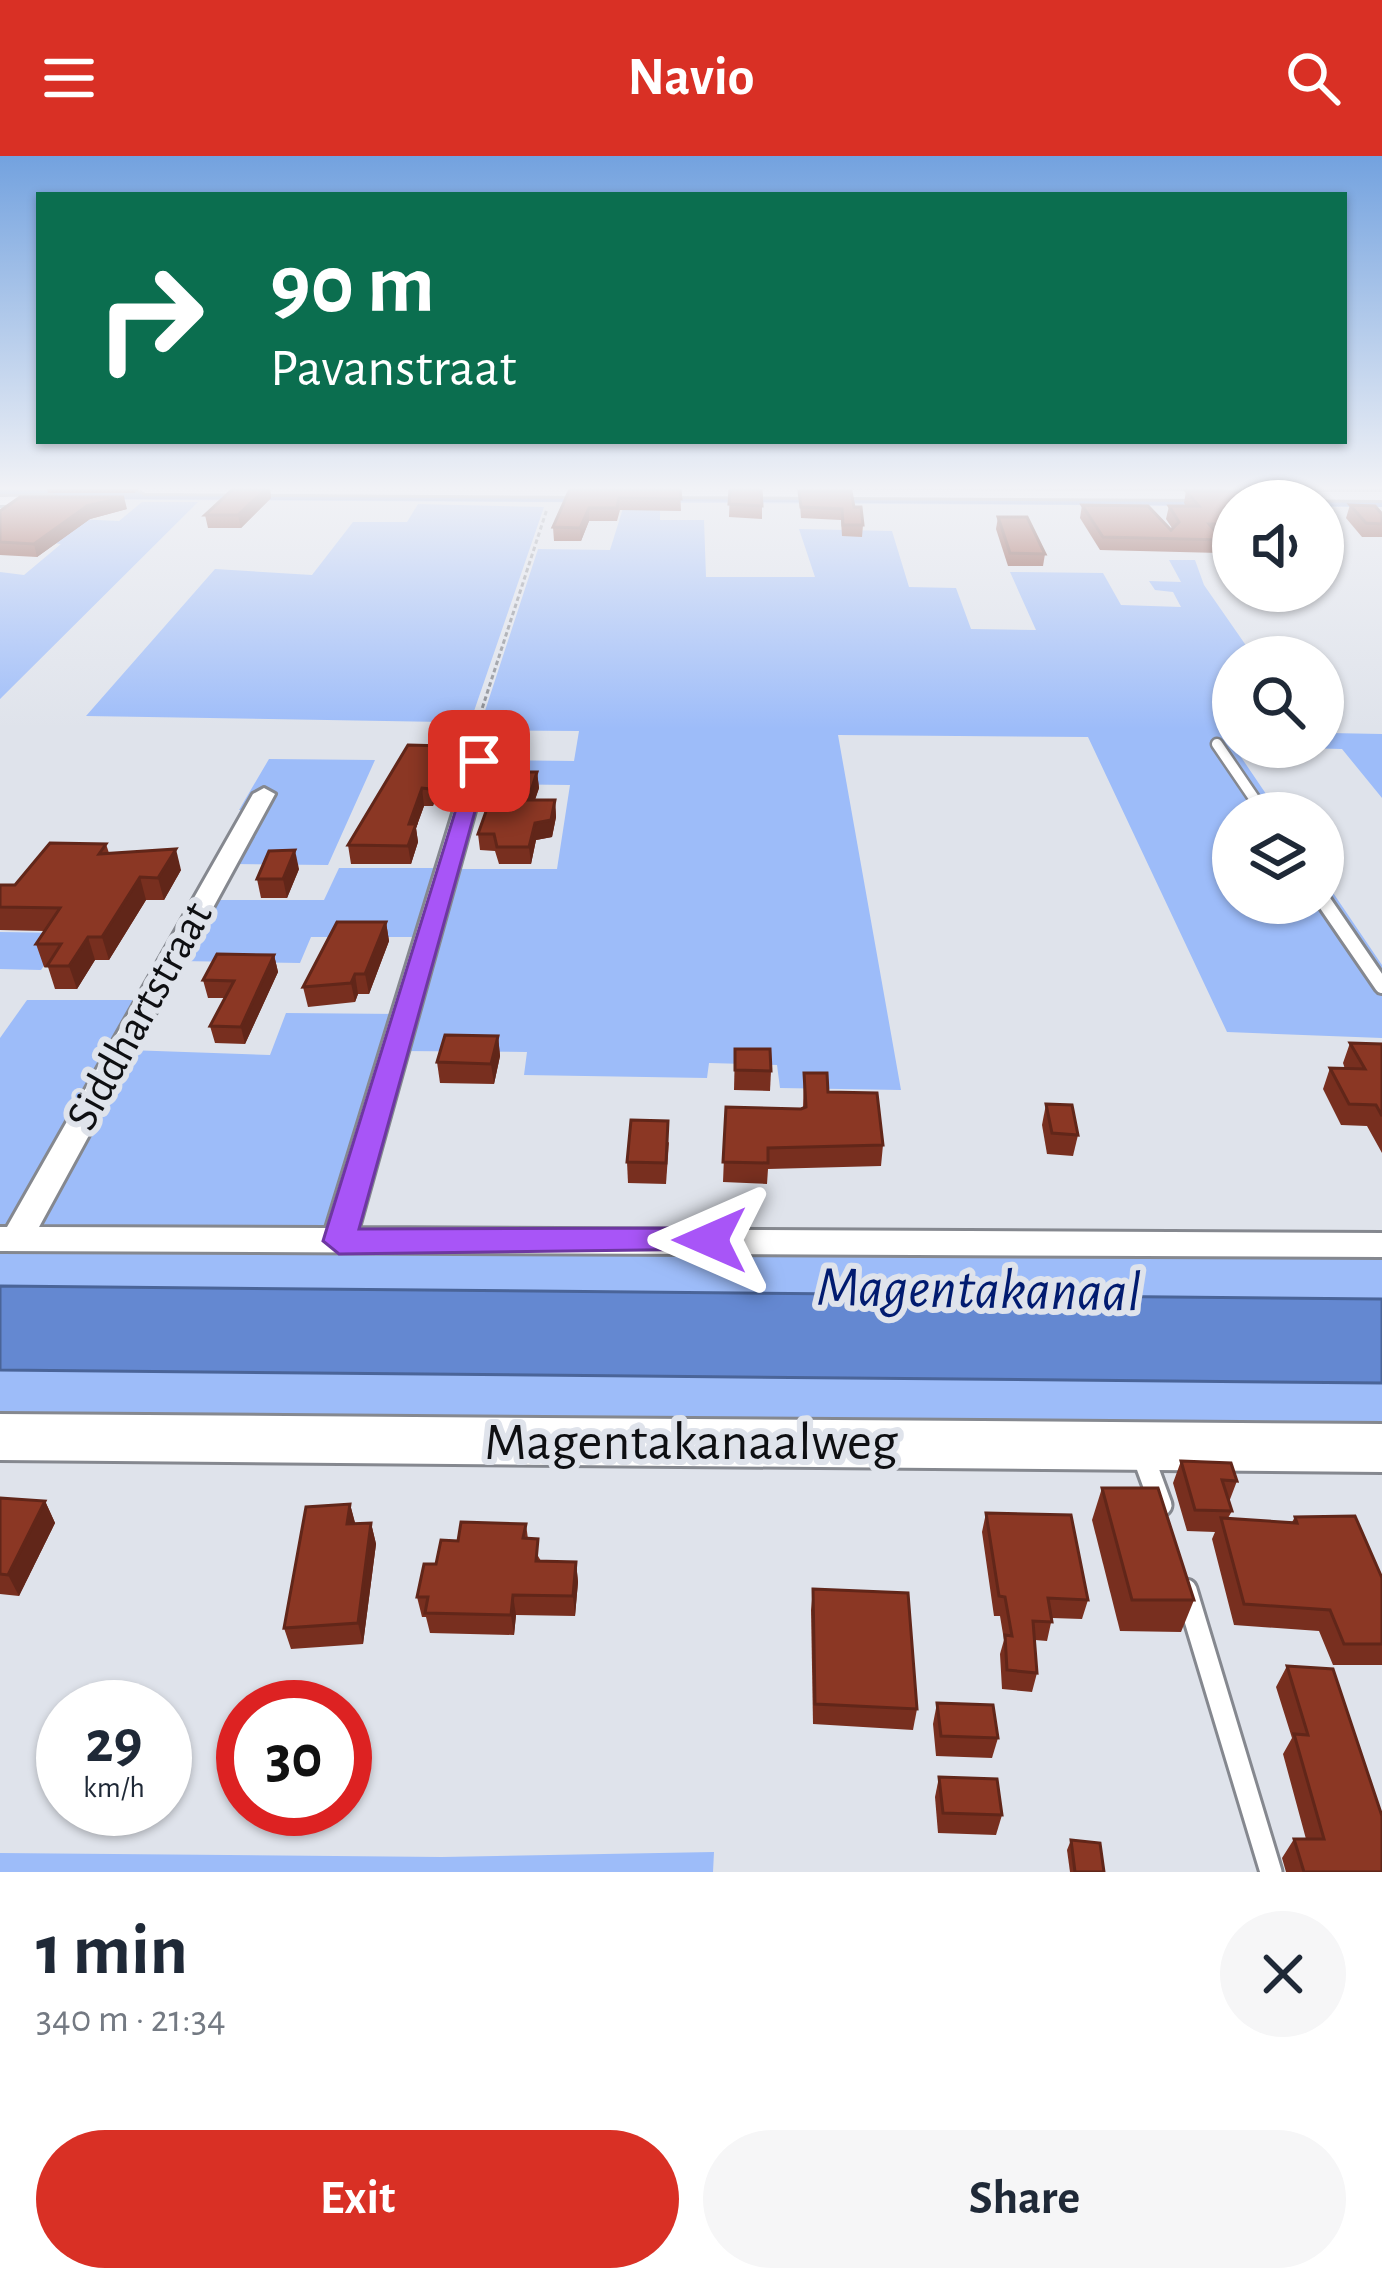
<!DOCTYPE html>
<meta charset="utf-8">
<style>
:root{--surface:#fff;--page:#f6f6f7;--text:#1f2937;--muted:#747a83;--accent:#d93025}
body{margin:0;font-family:"Alegreya Sans",sans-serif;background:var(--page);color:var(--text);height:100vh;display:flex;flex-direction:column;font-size:45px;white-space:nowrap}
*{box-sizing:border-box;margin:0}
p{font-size:39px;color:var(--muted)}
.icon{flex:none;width:66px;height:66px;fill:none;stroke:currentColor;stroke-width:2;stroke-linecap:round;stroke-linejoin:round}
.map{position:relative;height:1716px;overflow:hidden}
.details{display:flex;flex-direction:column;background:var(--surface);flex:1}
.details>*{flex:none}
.banner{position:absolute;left:36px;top:36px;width:1311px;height:252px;border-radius:0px;box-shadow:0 3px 9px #0004;background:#0b6e4f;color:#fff;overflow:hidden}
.controls{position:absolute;left:1212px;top:324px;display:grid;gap:24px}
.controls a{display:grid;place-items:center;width:132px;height:132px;border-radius:50%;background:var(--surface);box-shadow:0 3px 9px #0004;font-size:60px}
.speed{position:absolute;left:36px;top:1524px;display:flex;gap:24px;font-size:60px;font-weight:700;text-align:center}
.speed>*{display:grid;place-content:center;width:156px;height:156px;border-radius:50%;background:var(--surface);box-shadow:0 3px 9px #0004;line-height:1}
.speed small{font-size:30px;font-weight:400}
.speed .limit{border:18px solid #d22;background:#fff;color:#111}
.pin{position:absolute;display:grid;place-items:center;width:102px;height:102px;color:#fff;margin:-51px;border-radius:24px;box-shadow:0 6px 18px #0006}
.me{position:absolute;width:132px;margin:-66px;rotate:270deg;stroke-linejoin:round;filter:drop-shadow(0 0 9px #0008)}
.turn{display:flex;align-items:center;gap:42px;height:252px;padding:0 36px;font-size:54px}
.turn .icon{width:156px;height:156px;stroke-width:2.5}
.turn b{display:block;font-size:84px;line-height:102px}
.round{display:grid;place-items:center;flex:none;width:126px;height:126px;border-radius:63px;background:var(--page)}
.summary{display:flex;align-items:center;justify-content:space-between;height:204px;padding:0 36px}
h1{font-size:72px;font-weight:700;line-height:90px}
.button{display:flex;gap:24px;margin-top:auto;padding:24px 36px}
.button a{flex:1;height:138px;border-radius:72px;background:var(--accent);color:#fff;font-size:48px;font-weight:700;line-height:138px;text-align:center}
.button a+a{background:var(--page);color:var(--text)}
header{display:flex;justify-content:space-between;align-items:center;height:156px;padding:0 36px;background:var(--accent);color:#fff;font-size:54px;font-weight:700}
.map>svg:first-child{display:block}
.green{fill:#9dbcf9}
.water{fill:#6488d1;stroke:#4a6498;stroke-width:3}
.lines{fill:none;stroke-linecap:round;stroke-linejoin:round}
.canal{fill:#6488d1;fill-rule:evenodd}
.lane-far3-casing{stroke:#85888f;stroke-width:10}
.lane-far2-casing{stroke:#85888f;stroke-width:15}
.lane-far1-casing{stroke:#85888f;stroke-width:20}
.lane-casing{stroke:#85888f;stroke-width:27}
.street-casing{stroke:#85888f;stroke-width:6}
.secondary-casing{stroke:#85888f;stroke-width:6}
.path{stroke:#8a8d93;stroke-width:3;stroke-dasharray:4.5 3;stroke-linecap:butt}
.lane-far3{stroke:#fff;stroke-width:8}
.lane-far2{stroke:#fff;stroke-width:10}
.lane-far1{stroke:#fff;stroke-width:14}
.lane{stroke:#fff;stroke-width:21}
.street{fill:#fff;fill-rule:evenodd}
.secondary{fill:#fff;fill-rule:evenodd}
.wall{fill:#782f1f}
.shaded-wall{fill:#612619}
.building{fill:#8b3724;stroke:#612619;stroke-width:3}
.route{fill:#a855f7;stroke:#6d37a1;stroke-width:3}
.labels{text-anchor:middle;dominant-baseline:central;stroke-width:12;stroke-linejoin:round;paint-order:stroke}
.street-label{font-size:45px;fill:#0e0f12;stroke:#dfe3eb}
.near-street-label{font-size:54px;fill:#0e0f12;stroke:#dfe3eb}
.near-water-label{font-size:57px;font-style:italic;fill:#011b70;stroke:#dfe3eb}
</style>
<header><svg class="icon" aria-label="menu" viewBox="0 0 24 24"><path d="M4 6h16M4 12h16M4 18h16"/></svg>Navio<svg class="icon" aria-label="search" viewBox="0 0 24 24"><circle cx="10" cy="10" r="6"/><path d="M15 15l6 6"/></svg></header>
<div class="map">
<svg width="1382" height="1716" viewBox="0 0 1382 1716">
<rect width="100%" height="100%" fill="#dfe3eb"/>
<g class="green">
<path d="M0,333L1382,342V351H1323V345H1233V350L0,343Z"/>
<path d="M142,346H198L0,543V416L24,419L61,388L19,383L56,362L119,365Z"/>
<path d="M418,348L544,351L472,561H483L538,393L610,394L624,349L660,350V364H704L706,421H815L799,373L892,375L909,431L956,432L971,473L1036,474L1010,416L1103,417L1121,449L1181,451L1173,436L1155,434L1149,425L1181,426L1169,404H1195L1204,429L1254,501H1233V575L1224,576L1279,657H1233V747H1323V722L1382,809V882L1227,876L1088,581L838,579L901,934L780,932L777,909L709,907L707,922L524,919L527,896L400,895L455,713H557L570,629L490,628V621H479L483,604L574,605L579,575L442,574L444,566L86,560L215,413L312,419L353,366H407Z"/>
<path d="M1323,569L1329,577L1382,578V642L1342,593L1260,591H1323Z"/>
<path d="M269,603L375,604L328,709L233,708L262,654H239Z"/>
<path d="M339,712H442L420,781H311L300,807L180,805L216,744H324Z"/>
<path d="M0,776L66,777L41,814L0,813Z"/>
<path d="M27,844H143L6,1073L0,1075V882Z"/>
<path d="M286,857L399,858L337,1065L320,1078L48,1071L38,1064L128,894L270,899Z"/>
<path d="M0,1092L1382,1102V1143L0,1130Z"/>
<path d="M0,1214L1382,1227V1276L0,1258Z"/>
<path d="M714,1696L713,1716H0V1697L442,1701Z"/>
</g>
<path class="water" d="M0,1130L1382,1143V1227L0,1214Z"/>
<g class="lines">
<g class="canal">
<path d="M0,334L595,338L601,342L595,346L0,342Z"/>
<path d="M647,338L1233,342L1238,345H1233V350L643,345Z"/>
<path d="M1323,342L1382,343V351L1323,350V345H1318Z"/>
</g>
<g class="lane-far3-casing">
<path id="lane-far3" d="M1323,366L1328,372"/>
</g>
<g class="lane-far2-casing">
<path id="lane-far2" d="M1217,588L1264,657"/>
</g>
<g class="lane-far1-casing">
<path id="lane-far1" d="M1323,744L1382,830"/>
</g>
<g class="lane-casing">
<g id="lane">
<path d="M1142,1297L1161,1349"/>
<path d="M1186,1434L1271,1716"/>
</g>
</g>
<g class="street-casing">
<g id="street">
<path d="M138,333H607L610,336L603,340L145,337Z"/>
<path d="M643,333L1221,335L1228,339L1221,343L648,340Z"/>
<path d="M1255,336H1382V344L1260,343Z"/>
<path d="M0,341L53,340L60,344L53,348L0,349Z"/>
<path d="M479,599L489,605L359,1072L1382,1077V1101L0,1095V1071H7L253,638L264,632L275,638L39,1071L326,1072L469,605Z"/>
</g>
</g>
<g class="secondary-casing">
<path id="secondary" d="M0,1258L1382,1268V1316L0,1304Z"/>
</g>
<path class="path" d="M480,559L547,353"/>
<use href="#lane-far3" class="lane-far3"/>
<use href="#lane-far2" class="lane-far2"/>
<use href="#lane-far1" class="lane-far1"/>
<use href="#lane" class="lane"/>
<use href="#street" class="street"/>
<use href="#secondary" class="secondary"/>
</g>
<g class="wall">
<path d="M47,333H137L135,337H48Z"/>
<path d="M233,333H270L271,342L241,372H208L205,359Z"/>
<path d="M570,333H680L681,355L620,354L617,365H589L581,385H554L553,371Z"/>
<path d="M730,333L762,350V363L729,361Z"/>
<path d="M799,335L854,351L863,369L862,381L842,380L841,364L801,362Z"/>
<path d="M1186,335L1233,345V382L1221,381L1223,384L1220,397L1100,394L1080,362L1082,349L1171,374L1172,372L1166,363L1169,350H1186L1184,347Z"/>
<path d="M1350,349L1382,358V381H1362L1346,362Z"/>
<path d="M127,353L90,363L37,401L0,399V355Z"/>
<path d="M998,361L1045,398L1043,410H1008L996,373Z"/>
<path d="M444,590L446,607L433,650H424L416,672L418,686L411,708H351L348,689Z"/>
<path d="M537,616L539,632L535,644H555L556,661L552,681L536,684L531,708H499L495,695L480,694L478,678Z"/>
<path d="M106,688L109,697L181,714L164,744H146L109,804H95L77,833H55L48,811H44L36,788L45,775L0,774V729H15Z"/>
<path d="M299,713L287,742H261L257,723Z"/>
<path d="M386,766L389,785L369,838H358L355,846L308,851L303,831Z"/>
<path d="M274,799L278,816L245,888L215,887L210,870L225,842H208L203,824Z"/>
<path d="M498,880L500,900L494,928L440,927L437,906Z"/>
<path d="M1350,887L1382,888V997L1367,970L1341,969L1323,933L1330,912L1345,913L1343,907Z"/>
<path d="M735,893L771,915L770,935L734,934Z"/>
<path d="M804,917L828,936L883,989L881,1010L768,1013L767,1028L723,1026L726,951L801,953L803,952Z"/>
<path d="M1046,948L1078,979L1073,1000L1047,998L1042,969Z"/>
<path d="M669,986L666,1028L628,1027L627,1006Z"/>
<path d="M1181,1305L1237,1325L1229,1346L1232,1355L1228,1362L1292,1366L1295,1361L1382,1422V1509H1333L1319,1475L1234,1469L1212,1383L1215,1376L1187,1375L1173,1327Z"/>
<path d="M1102,1332L1194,1444L1181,1476L1120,1475L1092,1364Z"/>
<path d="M0,1342L45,1345L55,1367L19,1440L0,1438Z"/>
<path d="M350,1348L355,1368L371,1367L376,1388L363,1488L291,1493L284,1472Z"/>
<path d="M986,1357L1088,1444L1082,1463L1052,1462L1047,1485L1035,1484L1037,1517L1032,1536L1002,1533L1000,1498L1004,1484L1000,1460H994L982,1376Z"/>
<path d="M526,1368L528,1383L541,1405L576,1406L578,1426L575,1460L516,1459L514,1479L430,1477L426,1461H422L417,1441L436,1408L458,1385Z"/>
<path d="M813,1433L917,1553L913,1574L813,1568L811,1454Z"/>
<path d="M1287,1510L1382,1716H1286L1282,1702L1294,1683H1306L1283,1598L1292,1582L1276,1531Z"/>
<path d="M937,1547L998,1582L992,1602L936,1600L933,1568Z"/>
<path d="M939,1621L1002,1659L996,1679L938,1677L935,1641Z"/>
<path d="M1071,1684L1104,1716H1070L1067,1694Z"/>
</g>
<g class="shaded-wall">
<path d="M266,333H270L271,342L241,372L238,359Z"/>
<path d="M124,341L127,353L90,363L37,401L34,388L87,350Z"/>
<path d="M589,352V365L581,385L580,372Z"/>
<path d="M444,590L446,607L433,650L431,633Z"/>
<path d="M537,616L539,632L529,660L528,644Z"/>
<path d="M422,632L424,650L416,672L418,686L411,708L408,690L409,668Z"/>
<path d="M555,644L556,661L552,681L536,684L531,708L529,691L535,667Z"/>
<path d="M176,693L181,714L164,744L158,722Z"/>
<path d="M295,694L299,713L287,742L283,723Z"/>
<path d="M140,721L146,744L109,804L102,781Z"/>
<path d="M386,766L389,785L369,838L365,818Z"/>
<path d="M88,781L95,804L77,833L69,810Z"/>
<path d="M274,799L278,816L245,888L241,871Z"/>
<path d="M355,818L358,838L355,846L351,827Z"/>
<path d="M498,880L500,900L494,928L491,908Z"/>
<path d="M45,1345L55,1367L19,1440L8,1419Z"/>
<path d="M350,1348L356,1370L347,1368Z"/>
<path d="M371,1367L376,1388L363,1488L358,1467Z"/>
<path d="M576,1406L578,1426L575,1460L573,1440Z"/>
<path d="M513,1439L516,1459L514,1479L511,1459Z"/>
</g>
<g class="building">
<path d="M233,333H266L238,359H205Z"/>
<path d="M570,333H680L681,343L619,342L617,352H589L580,372L553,371Z"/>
<path d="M730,333H761L762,350L729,348Z"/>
<path d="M799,335H851L854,351H861L863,369H843L842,353L801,351Z"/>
<path d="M1186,335H1289L1298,345H1233V368H1209L1223,384L1103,381L1082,349L1148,350L1171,374L1179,366L1169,350H1199Z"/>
<path d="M20,341H124L87,350L34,388L0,386V355Z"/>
<path d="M1350,349L1375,350L1382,358V368L1366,367Z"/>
<path d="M998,361H1027L1045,398L1010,397Z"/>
<path d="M408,589L444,590L431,633L422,632L409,668H416L408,690L348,689Z"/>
<path d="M500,616H537L528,644H555L551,664L535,667L529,691H497L494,678H478Z"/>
<path d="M50,687L106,688L99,698L176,693L158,722L140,721L102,781H88L69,810H47L61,788H36L60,752L0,751V729H15Z"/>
<path d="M295,694L283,723H257L269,695Z"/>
<path d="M337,766H386L365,818H355L351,827L303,831Z"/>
<path d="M217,798L274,799L241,871L210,870L234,825L203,824Z"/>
<path d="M445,879L498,880L491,908L437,906Z"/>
<path d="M1350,887L1382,888V960L1376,949L1349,948L1330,912L1365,913Z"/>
<path d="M735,893H770L771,915L735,914Z"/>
<path d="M804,917H827L828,936L877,937L883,989L768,992V1007L723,1006L726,951L801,953L806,951Z"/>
<path d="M1046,948L1072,949L1078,979L1052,977Z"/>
<path d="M631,964L668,965L666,1007L627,1006Z"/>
<path d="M1181,1305L1231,1307L1237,1325L1222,1324L1232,1355L1195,1354Z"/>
<path d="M1102,1332H1158L1194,1444H1132Z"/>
<path d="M0,1342L45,1345L8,1419L0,1418Z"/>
<path d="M350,1348L347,1368L371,1367L358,1467L284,1472L306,1351Z"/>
<path d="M986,1357L1071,1359L1088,1444L1048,1442L1052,1466L1033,1465L1037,1517L1007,1514L1005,1479L1012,1480L1005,1441L999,1440Z"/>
<path d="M1355,1360L1382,1422V1488H1344L1330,1454L1244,1448L1221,1362L1297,1367L1295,1361Z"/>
<path d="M461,1366L526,1368L523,1382L538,1383L536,1405L576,1406L573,1440L513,1439L511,1459L425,1457L428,1441H417L424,1408H436L441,1384L458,1385Z"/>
<path d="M813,1433L908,1437L917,1553L815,1548Z"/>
<path d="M1287,1510L1333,1513L1382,1660V1716H1304L1294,1683H1324L1294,1578L1308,1579Z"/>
<path d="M937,1547L993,1549L998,1582L941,1580Z"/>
<path d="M939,1621L997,1623L1002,1659L943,1657Z"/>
<path d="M1071,1684L1100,1687L1104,1716H1075Z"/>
</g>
<linearGradient id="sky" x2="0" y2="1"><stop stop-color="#73a2df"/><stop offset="0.58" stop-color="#f1f2f6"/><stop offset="1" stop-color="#f1f2f6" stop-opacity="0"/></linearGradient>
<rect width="1382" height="573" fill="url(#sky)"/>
<path class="route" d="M472,601L489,605L359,1073L710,1072L722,1076L727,1084L722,1093L339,1098L323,1085Z"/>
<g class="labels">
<g class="street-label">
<text transform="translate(140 860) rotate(-61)">Siddhartstraat</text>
</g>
<g class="near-street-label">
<text x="691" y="1287">Magentakanaalweg</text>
</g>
<g class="near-water-label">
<text transform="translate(979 1134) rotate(1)">Magentakanaal</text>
</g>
</g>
</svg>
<div class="controls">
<a><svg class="icon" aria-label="sound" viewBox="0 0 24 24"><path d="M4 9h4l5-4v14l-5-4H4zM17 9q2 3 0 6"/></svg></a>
<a><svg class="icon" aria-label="search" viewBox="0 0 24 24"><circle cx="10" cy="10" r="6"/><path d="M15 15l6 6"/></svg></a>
<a><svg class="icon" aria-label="layers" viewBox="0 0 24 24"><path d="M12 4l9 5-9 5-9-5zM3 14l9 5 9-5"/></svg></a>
</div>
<div class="speed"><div>29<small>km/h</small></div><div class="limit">30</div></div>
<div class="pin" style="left:479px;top:605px;background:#d93025"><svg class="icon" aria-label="arrive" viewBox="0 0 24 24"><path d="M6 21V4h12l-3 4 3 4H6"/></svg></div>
<svg class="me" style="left:710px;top:1084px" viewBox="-20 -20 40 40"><path d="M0-17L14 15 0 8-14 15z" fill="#a855f7" stroke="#fff" stroke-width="4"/></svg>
<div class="banner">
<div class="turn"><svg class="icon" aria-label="right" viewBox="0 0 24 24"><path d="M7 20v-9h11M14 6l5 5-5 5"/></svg><div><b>90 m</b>Pavanstraat</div></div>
</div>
</div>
<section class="details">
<div class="summary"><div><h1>1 min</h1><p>340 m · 21:34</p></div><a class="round"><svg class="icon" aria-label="close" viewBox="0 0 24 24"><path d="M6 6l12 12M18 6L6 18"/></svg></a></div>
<div class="button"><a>Exit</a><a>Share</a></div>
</section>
